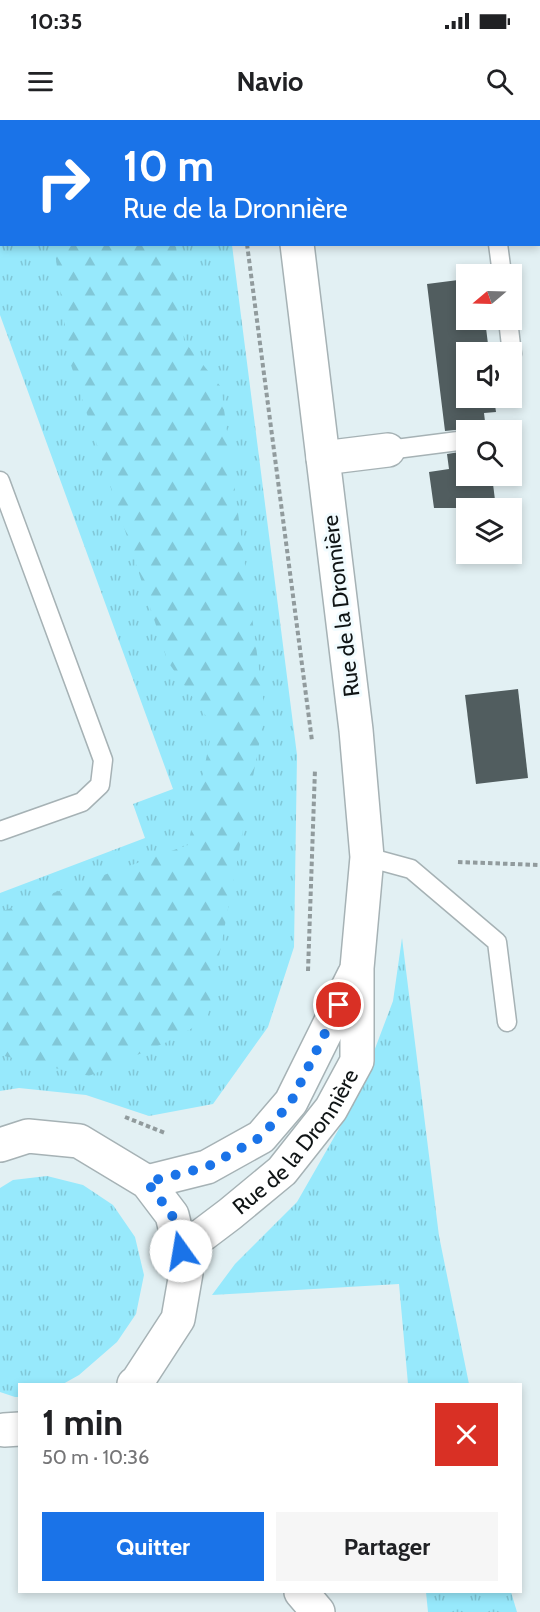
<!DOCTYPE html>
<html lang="fr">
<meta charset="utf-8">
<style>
:root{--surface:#fff;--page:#f6f6f6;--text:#202124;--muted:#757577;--accent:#1a73e8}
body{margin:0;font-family:Cabin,sans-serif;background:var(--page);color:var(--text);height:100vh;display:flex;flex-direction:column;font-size:22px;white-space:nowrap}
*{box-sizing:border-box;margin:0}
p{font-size:20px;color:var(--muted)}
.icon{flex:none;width:33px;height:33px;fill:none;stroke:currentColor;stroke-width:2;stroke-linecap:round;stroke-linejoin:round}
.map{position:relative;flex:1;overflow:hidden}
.drawer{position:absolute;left:18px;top:1263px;width:504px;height:210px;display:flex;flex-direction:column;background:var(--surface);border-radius:0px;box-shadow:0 3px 9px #0003}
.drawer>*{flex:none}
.guide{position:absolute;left:0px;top:0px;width:540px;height:126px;box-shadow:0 3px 9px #0003;background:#1a73e8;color:#fff;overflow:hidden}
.needle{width:39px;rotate:251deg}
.buttons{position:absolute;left:456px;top:144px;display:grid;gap:12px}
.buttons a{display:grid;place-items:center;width:66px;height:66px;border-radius:0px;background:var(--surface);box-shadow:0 3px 9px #0003;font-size:30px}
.pin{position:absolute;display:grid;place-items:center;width:51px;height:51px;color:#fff;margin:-26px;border:3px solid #fff;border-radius:50%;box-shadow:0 2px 6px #0007}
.me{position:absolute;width:66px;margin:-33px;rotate:347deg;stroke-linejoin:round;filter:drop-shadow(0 0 4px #0008)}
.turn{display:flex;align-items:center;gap:21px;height:126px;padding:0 24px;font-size:27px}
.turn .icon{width:78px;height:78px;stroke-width:2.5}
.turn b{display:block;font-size:42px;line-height:51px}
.round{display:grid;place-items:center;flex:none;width:63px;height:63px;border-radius:0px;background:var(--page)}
.overview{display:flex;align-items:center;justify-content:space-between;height:102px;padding:0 24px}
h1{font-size:36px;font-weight:700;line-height:45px}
.cta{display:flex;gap:12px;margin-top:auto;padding:12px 24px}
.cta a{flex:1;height:69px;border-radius:0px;background:var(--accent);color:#fff;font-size:24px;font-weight:700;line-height:69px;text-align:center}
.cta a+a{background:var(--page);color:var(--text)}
.status{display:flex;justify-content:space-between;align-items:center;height:42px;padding:0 30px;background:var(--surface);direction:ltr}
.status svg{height:16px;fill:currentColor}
header{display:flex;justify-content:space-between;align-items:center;height:78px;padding:0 24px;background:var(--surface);font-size:27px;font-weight:700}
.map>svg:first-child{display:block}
.grass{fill:url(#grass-tufts)}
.forest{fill:url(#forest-firs)}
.building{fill:#515d5f}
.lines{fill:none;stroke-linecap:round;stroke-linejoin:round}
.service-casing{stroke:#a6b2b5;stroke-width:21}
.minor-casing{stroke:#a6b2b5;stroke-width:36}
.tertiary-casing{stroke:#a6b2b5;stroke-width:36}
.path{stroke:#919b9d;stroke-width:4;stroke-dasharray:4.5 3;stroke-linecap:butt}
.service{stroke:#fff;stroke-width:18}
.minor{stroke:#fff;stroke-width:33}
.tertiary{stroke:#fff;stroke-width:33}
.route{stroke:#1a73e8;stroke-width:10;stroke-dasharray:0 18}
.labels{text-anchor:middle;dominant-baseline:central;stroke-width:6;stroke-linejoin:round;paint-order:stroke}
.street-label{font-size:22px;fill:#0f1415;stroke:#f2fcff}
</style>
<div class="status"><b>10:35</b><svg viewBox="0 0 49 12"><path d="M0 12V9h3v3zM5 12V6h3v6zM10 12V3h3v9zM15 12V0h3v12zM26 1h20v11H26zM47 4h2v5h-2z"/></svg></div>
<header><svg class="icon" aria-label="menu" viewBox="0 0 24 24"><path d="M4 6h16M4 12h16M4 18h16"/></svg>Navio<svg class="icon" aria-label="search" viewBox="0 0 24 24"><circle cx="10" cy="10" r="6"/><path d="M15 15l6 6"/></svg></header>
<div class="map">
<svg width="540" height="1492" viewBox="0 0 540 1492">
<defs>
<pattern id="grass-tufts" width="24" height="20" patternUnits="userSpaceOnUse" patternTransform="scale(1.5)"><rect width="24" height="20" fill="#97e9fc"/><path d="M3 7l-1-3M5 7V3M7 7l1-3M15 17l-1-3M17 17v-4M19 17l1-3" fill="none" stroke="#81c7d7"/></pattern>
<pattern id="forest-firs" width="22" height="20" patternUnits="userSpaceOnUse" patternTransform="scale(1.5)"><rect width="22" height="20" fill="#97e9fc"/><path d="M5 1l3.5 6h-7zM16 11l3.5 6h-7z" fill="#81c7d7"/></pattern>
</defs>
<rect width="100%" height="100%" fill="#e2f0f3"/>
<g class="grass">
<path d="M0,0H216V1L2,2V124L232,125L297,635L294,827L268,907L213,984L149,996L86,975L19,968L0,971V773L145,718L133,684L173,669L0,195Z"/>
<path d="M402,818L439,1116L469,1264H408L399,1164L212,1175L235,1144L297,1082L356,979L393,881Z"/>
<path d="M47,1056L83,1065L113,1085L135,1117L144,1155L136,1194L117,1222L79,1255L63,1264H20L19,1277H15L0,1272V1068L13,1060Z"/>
<path d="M426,1472H511L517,1492H428Z"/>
</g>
<path class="forest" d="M54,125H176L184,221L221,267L265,593L207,900L167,922L89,956L0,935V792L188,725L213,606L168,542L70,242Z"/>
<g class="building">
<path d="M466,159V200H485L489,232H466V278H494L496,292L484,293L486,310L465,309L445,311L427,164Z"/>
<path d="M466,331V356H492L496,388H434L429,352L449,349L447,334Z"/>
<path d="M518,569L528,658L476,664L465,575Z"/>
</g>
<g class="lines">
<g class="service-casing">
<g id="service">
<path d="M482,0V2"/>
<path d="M498,124L502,154"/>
<path d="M508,200L512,234"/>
<path d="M388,330L466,320"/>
<path d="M0,361L103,640L100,665L82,682L0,711"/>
<path d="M367,737L411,749L497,822L507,902"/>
</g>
</g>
<g class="minor-casing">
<g id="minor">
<path d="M323,338L388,330"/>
<path d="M301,1472L318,1492"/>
</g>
</g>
<g class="tertiary-casing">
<g id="tertiary">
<path d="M282,0V2"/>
<path d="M0,1025L28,1016L79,1021L147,1062L172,1095L186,1153L178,1199L137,1262L134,1264"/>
<path d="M147,1062L207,1047L261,1017L291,982L354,855"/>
<path id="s1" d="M181,1131L230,1094L282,1051L331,989L357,941V848L367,737L356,610L297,124"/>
<path d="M4,1310L20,1309"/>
</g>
</g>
<g class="path">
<path d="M231,0V2"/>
<path d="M247,124L312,621"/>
<path d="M458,742L540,745"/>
<path d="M308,851L315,649"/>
<path d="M125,997L165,1013"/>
</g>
<use href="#service" class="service"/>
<use href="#minor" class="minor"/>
<use href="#tertiary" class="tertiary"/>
</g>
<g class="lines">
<path class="route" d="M181,1131L172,1095L147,1062L207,1047L261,1017L291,982L339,885"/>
</g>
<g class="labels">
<g class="street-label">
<text transform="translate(341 486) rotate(-97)">Rue de la Dronnière</text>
<text stroke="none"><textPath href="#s1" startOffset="160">Rue de la Dronnière</textPath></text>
</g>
</g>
</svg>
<div class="buttons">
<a><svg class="needle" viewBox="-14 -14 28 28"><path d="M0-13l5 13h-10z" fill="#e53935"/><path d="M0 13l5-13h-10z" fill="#757577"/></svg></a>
<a><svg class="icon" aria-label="sound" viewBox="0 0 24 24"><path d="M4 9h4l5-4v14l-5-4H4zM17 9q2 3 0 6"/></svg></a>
<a><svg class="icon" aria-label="search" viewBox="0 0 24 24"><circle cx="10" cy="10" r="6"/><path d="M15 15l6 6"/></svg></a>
<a><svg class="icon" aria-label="layers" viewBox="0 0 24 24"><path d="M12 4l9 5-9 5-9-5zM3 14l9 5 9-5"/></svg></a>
</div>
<div class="pin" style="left:339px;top:885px;background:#d93025"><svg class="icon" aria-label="arrive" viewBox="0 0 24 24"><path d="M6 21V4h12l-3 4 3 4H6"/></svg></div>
<svg class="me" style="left:181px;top:1131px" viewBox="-20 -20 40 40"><circle r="19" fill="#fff"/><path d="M0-13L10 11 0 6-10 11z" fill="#1a73e8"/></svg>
<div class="guide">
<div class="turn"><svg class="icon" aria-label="right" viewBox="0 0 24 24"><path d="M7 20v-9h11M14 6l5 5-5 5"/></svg><div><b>10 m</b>Rue de la Dronnière</div></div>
</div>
<section class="drawer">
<div class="overview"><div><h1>1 min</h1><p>50 m · 10:36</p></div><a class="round" style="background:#d93025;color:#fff"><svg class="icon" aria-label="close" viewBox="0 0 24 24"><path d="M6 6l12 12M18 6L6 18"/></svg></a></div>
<div class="cta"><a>Quitter</a><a>Partager</a></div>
</section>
</div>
